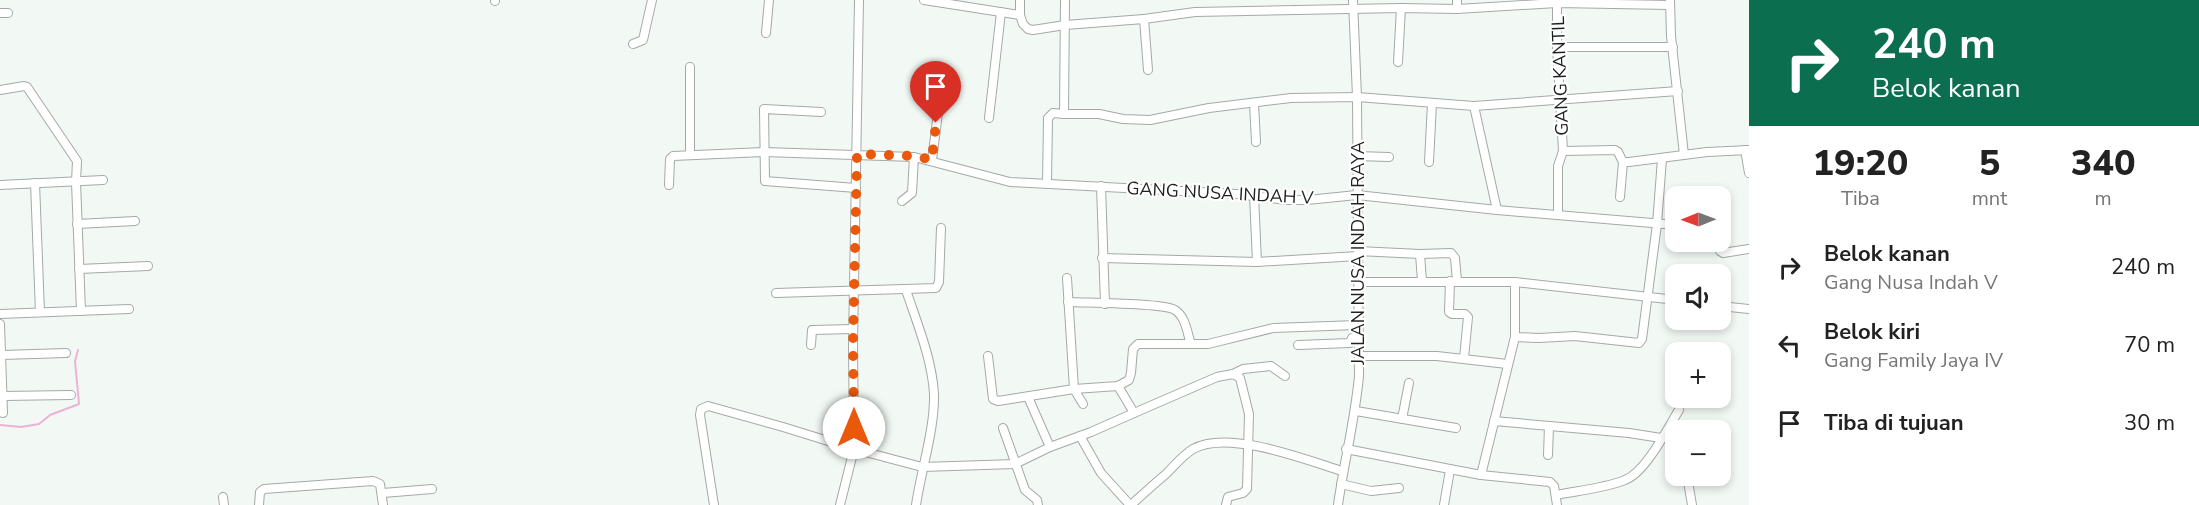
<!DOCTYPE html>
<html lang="id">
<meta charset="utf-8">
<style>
:root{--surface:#fff;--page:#f6f6f6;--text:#222;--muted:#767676}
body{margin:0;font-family:"Nunito Sans",sans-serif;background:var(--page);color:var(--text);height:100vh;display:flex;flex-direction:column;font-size:22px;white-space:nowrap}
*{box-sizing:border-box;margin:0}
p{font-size:20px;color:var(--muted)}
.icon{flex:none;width:33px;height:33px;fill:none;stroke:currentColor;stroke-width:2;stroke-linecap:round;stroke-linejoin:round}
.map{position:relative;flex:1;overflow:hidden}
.sheet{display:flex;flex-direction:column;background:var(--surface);width:450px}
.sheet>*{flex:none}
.top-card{background:#0b6e4f;color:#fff;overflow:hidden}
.needle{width:39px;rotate:269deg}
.buttons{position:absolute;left:1665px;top:186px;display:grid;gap:12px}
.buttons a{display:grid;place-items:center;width:66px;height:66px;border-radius:12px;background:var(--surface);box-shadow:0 3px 9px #0003;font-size:30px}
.pin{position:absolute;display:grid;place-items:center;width:51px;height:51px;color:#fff;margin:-62px -26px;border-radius:50% 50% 50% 0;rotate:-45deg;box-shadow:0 0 6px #0007}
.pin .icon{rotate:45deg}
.me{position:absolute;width:66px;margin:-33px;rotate:0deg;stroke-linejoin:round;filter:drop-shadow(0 0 4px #0008)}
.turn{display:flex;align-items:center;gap:21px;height:126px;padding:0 24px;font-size:27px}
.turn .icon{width:78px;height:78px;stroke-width:2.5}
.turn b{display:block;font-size:42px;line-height:51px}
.eta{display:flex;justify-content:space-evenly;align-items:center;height:102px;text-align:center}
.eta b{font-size:36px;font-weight:800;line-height:42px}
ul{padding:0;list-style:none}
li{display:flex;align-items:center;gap:18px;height:78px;padding:0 24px}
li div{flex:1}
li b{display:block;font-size:22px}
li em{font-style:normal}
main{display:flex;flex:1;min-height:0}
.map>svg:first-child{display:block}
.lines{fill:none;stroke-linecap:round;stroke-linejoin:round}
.stream{stroke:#eeb1d6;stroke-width:2}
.minor-casing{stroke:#a3aaa6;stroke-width:10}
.minor{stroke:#fff;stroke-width:8}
.route{stroke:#ea580c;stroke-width:10;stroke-dasharray:0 18}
.labels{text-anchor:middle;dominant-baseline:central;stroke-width:4.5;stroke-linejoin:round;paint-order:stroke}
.street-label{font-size:18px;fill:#1e201f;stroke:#fff}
</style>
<main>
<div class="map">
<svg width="1749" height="505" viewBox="0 0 1749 505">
<rect width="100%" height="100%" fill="#f2f9f5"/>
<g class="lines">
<path class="stream" d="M0,425L21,427L39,424L50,415L79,404L75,361L78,350"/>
<g class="minor-casing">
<g id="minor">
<path d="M924,0L1020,15L1023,24L1028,29L1033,30L1065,25L1144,19L1195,12L1401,8L1457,9L1557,3L1670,5"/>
<path d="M1557,0V47L1563,151L1558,166V215"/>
<path d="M1670,0L1671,36L1684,155"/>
<path d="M495,1V0"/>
<path d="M1457,9V0"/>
<path d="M0,13H8"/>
<path d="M1020,15V0"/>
<path d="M1144,19L1148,70"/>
<path d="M766,33L769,0"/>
<path d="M633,44L643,40L652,0"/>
<path d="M1557,47H1673"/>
<path d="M1398,62L1401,8"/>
<path d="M690,67V154"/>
<path d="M0,90L24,86L27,87L77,161L76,182L81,311"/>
<path d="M1254,103L1256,142"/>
<path d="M1474,106L1497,210"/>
<path d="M821,112L764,109L765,181L856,188"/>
<path d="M1064,114H1099L1123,119L1150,120L1209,108L1291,98L1357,97L1474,106L1678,91"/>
<path d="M989,118L1001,12"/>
<path d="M1745,150L1749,173"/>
<path d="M1563,151L1615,150L1618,152L1623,162H1629L1707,152L1749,150"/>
<path d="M1357,156L1389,157"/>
<path d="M932,160L939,105"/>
<path d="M1429,162L1432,103"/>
<path d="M35,183L40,312"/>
<path d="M1047,183L1048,118L1053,113L1064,114L1065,0"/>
<path d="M0,185L103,180"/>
<path d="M669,185L670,159L673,156L764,152L914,157L1010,182L1237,194L1286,200H1307L1357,195L1497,210L1676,225"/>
<path d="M1101,186L1105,304"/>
<path d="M1254,195L1257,262"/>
<path d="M1620,197L1623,162"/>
<path d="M902,201L912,193L914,157"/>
<path d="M77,224L135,221"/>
<path d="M1719,242L1720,251L1723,253L1749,249"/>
<path d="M1358,251L1420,254L1422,281"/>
<path d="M1420,254L1451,253L1455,258L1457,281"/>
<path d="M1102,258L1257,262L1358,256"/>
<path d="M79,269L148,266"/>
<path d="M1067,278L1074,389L1083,404"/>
<path d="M1450,281L1449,312L1452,314H1465L1468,317L1464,358"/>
<path d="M1358,282H1515L1676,300"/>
<path d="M906,290C917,323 932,359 934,394C935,428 921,471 916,505"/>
<path d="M776,293L936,288L939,282L941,228"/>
<path d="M1068,302C1087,303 1164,303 1175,310C1186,317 1187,333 1191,344"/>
<path d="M1720,306L1749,309"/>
<path d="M0,314L129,309"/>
<path d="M0,324L3,413"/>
<path d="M1515,337L1539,338L1575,336L1639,343L1642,339L1657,224L1662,159"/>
<path d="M811,345L812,330L853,329"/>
<path d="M1298,345L1350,343L1352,338L1358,337"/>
<path d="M2,355L66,353"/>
<path d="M988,356L993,399L998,401L1074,389L1118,386L1129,380L1131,373L1133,349L1138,344H1208L1273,328L1357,325"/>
<path d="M1359,356H1437L1507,364"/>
<path d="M1233,374L1243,369L1271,366L1285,376"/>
<path d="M1118,386L1134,413L1217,377L1233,374L1240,378L1249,414L1247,489L1243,493L1228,497L1226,505"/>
<path d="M3,396L71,395"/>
<path d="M1028,397L1050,447"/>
<path d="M1356,411L1456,428"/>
<path d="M1402,419L1409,383"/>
<path d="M1494,421L1629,433L1661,438"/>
<path d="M1003,428L1025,490L1037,500L1038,505"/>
<path d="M1080,436L1101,473L1130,505"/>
<path d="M1346,449L1481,475L1550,482L1554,486L1557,505"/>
<path d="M1548,455L1549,426"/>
<path d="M1481,475L1515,337V282"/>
<path d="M1687,476L1692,505"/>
<path d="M1341,484L1371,491L1399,488"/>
<path d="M383,493L432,489"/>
<path d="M1556,495C1576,491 1606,488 1625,480C1646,472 1667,429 1679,410"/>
<path d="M223,497L224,505"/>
<path d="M259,505L260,492L264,489L373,481L380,484L383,505"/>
<path d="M714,505L700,415L701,409L708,406L783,427L854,449L922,467L1015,464L1050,447L1091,432L1134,413"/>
<path d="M840,505L854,449L853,343L859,0"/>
<path d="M1131,505C1143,494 1154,484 1166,474C1175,465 1183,455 1193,449C1228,429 1307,460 1342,471"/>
<path d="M1338,505C1344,462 1355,420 1359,376L1357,97L1353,0"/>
<path d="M1444,505L1450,470"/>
</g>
</g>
<use href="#minor" class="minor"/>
</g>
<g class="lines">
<path class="route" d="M854,428L853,343L857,154L915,156L932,160L936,123"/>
</g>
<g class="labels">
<g class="street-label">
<text transform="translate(1560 76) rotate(-92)">GANG KANTIL</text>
<text transform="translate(1220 193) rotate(3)">GANG NUSA INDAH V</text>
<text transform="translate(1358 253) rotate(-90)">JALAN NUSA INDAH RAYA</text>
</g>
</g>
</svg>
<div class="buttons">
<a><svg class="needle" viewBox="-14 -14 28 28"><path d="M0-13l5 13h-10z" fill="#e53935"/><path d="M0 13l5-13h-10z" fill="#767676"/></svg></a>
<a><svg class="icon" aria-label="sound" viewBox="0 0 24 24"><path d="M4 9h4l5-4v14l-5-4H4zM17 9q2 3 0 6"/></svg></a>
<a>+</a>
<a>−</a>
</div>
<div class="pin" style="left:936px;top:123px;background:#d93025"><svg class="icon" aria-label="arrive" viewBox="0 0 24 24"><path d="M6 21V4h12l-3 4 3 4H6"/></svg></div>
<svg class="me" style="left:854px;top:428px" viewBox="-20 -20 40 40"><circle r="19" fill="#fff"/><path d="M0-13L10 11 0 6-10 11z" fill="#ea580c"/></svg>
</div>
<section class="sheet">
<div class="top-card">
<div class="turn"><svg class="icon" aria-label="right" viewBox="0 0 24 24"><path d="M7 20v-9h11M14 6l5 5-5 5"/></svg><div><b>240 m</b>Belok kanan</div></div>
</div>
<div class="eta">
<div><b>19:20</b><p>Tiba</p></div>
<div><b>5</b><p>mnt</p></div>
<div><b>340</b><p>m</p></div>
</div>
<ul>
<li><svg class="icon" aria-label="right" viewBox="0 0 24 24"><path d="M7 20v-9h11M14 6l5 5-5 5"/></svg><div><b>Belok kanan</b><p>Gang Nusa Indah V</p></div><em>240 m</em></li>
<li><svg class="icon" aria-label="left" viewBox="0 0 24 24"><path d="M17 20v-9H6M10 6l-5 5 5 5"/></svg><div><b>Belok kiri</b><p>Gang Family Jaya IV</p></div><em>70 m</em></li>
<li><svg class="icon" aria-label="arrive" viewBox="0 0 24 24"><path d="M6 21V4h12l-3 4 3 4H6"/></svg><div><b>Tiba di tujuan</b></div><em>30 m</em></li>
</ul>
</section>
</main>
